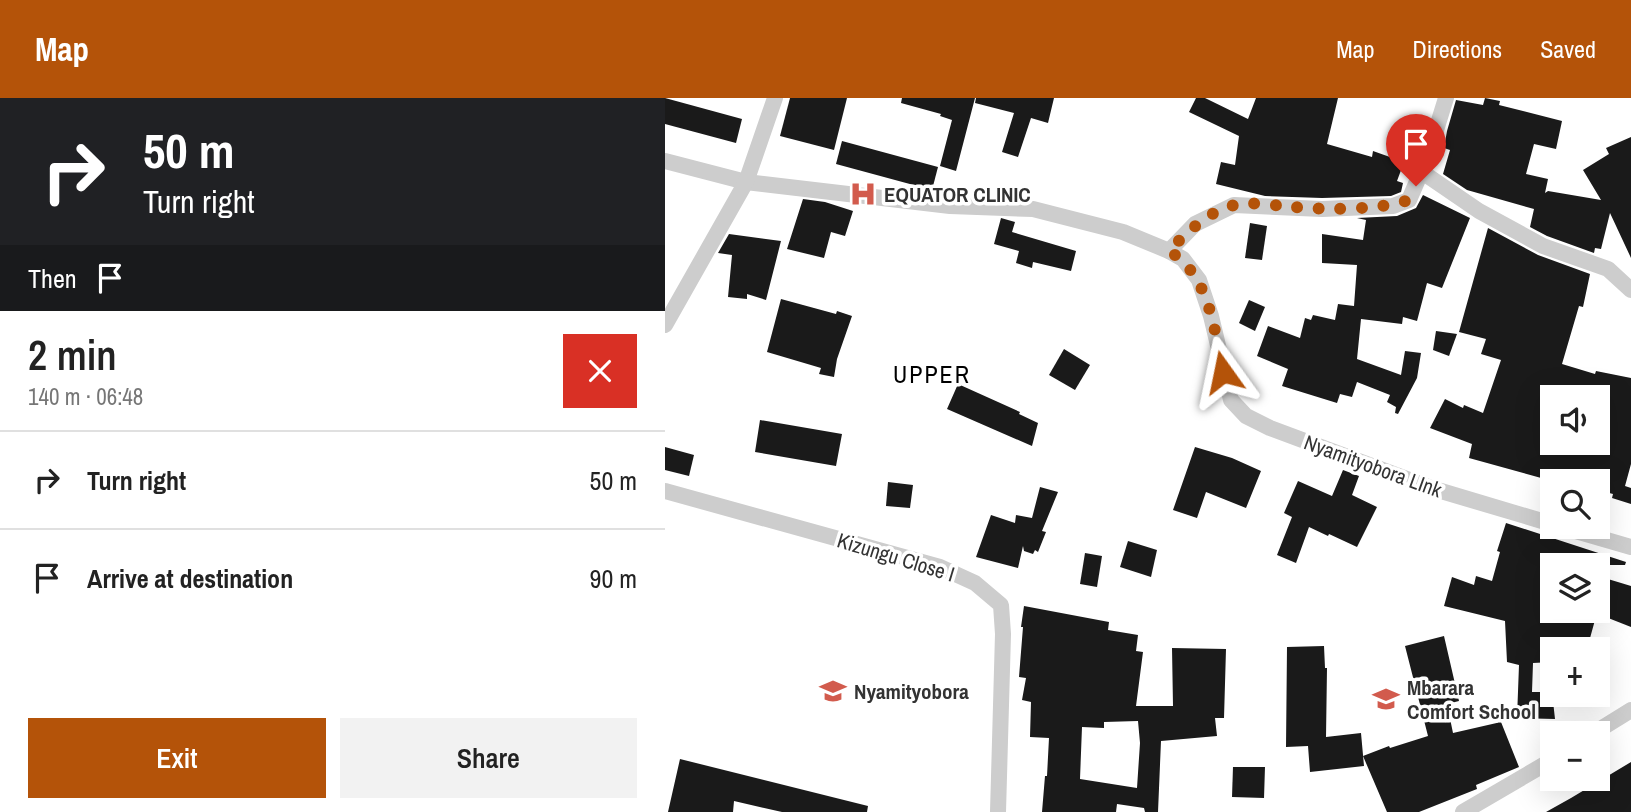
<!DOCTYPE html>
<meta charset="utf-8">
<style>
:root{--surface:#fff;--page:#f2f2f2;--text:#222;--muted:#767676;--line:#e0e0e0;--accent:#b45309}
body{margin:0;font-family:"Archivo Narrow",sans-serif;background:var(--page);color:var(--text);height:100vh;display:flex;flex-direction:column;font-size:26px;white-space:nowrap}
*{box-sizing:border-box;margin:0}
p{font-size:23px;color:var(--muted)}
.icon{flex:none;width:38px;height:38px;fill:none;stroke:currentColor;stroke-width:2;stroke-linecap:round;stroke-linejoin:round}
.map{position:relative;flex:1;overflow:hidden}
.side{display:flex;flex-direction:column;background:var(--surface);width:665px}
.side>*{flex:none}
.guide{background:#202124;color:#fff;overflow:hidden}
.controls{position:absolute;left:875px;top:287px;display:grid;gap:14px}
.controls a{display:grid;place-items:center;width:70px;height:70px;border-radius:0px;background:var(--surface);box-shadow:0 7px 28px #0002;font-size:35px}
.pin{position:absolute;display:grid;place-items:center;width:60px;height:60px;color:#fff;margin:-72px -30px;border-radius:50% 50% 50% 0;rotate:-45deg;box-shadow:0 0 7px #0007}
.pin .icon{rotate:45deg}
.me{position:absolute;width:77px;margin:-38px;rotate:348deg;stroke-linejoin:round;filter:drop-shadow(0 0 5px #0008)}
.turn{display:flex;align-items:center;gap:24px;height:147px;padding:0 28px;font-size:32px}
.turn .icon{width:91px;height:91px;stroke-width:2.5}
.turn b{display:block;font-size:49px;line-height:60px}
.then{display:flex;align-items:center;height:66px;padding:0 28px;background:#0003;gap:14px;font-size:26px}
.round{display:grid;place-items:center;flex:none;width:74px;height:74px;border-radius:0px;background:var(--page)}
.overview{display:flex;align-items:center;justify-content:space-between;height:119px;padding:0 28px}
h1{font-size:42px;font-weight:600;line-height:52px}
.button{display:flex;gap:14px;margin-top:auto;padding:14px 28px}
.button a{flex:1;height:80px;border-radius:0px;background:var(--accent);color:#fff;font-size:28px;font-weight:600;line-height:80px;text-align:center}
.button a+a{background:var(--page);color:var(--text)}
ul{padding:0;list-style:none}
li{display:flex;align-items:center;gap:21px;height:98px;padding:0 28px;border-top:2px solid var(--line)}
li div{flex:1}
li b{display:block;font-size:26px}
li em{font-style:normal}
header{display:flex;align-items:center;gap:42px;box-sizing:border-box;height:98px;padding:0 35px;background:var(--accent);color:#fff}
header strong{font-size:33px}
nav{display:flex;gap:38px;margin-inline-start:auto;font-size:24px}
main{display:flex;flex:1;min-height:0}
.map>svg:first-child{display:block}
.building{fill:#1a1a1a;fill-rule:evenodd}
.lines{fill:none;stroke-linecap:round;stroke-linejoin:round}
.minor{stroke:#cdcdcd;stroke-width:16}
.route{stroke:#b45309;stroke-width:12;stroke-dasharray:0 21.6}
.labels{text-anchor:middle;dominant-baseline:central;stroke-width:7;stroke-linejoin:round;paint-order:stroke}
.poi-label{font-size:21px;font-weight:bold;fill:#333;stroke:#fff;text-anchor:start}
.street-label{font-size:21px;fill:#333;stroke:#fff}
.quarter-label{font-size:24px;letter-spacing:2px;fill:#000;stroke:#fff}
</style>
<header>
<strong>Map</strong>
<nav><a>Map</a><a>Directions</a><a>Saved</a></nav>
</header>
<main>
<section class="side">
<div class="guide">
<div class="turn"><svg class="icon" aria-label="right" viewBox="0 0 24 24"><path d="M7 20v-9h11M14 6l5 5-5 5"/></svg><div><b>50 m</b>Turn right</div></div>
<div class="then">Then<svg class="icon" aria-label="arrive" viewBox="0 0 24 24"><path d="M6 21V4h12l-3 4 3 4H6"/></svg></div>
</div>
<div class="overview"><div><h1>2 min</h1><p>140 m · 06:48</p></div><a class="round" style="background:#d93025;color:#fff"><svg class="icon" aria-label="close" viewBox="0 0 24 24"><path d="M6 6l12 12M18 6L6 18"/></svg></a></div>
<ul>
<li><svg class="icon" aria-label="right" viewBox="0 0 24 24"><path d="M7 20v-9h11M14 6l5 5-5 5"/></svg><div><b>Turn right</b></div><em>50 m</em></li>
<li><svg class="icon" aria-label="arrive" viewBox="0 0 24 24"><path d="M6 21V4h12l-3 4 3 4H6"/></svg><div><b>Arrive at destination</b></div><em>90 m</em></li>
</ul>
<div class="button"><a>Exit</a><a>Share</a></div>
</section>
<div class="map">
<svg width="966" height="714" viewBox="0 0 966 714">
<rect width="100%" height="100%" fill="#fff"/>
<g class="building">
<path d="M0,0L77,21L71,45L0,26Z"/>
<path d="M125,0H182L169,52L115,38Z"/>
<path d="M237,0H310L291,73L275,68L287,22L275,18L276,16L236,5Z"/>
<path d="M311,0H389L383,25L366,20L353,59L337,54L349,15L310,5Z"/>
<path d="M531,0H540L583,21L591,0H673L662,46L707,59L708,53L739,64L732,83L738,85L736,94L726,98L657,100L600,98L551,86L556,64L570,67L574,38L524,14Z"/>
<path d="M820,0L835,3L834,7L897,23L891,51L869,46L861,76L883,81L880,95L883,93L936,102L918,72L944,56L941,50L966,39V160L945,115L936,151L930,150L929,155L882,138L865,129L869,111L802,92L778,76L785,52L779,50L782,33L791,2L818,7Z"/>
<path d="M177,43L273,69L267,92L171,66Z"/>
<path d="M758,97L805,120L777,190L762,185L752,223L738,219L737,226L696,221L692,261L736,277L740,253L756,255L752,280L733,316L730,315L731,309L722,304L725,297L692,284L687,299L675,296L672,305L617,288L623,271L592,258L603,228L635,240L640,220L646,222L648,217L670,222L673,206L689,208L692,167L657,165V136L698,142L701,122L692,120L732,118L751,110Z"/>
<path d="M138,101L160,104L188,113L180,138L166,134L159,160L122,151Z"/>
<path d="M336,120L350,124L347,134L411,153L406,173L368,164L367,170L351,165L354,153L329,146Z"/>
<path d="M585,125L602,128L597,162L580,160Z"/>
<path d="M823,130L873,157L925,176L918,209L914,208L897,266L930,276L931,273L966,280V366L960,388L966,390V406L947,400L948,396L933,392V383H887L804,360L807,346L765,330L780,301L798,310L799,307L818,315L836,262L816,256L821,241L794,234ZM887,299H933V345H880L887,320Z"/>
<path d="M64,136L116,143L101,202L82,196V201L63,199L67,157L53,155Z"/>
<path d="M116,201L171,216L172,213L187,218L172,261L169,279L154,276L156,270L102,254Z"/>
<path d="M584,202L600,209L590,233L574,225Z"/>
<path d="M771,233L792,236L784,258L768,252Z"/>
<path d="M399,251L425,267L410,292L384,277Z"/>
<path d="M293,286L355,314L354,316L373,325L367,348L282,311Z"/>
<path d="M95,322L177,336L171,368L90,354Z"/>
<path d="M0,349L29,357L24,378L0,372Z"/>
<path d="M530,349L567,360L596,373L581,410L541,394L532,420L508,412Z"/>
<path d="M678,372L694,378L687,397L712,409L692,449L664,436L663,438L644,429L631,465L612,457L627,419L619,415L633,383L667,398Z"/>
<path d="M223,384L248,387L245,410L221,408Z"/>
<path d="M375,389L393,394L377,433L381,434L373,454L370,452L368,456L359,453L358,448L353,470L311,459L326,417L350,425L351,417L367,420Z"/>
<path d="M841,425L961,464L960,467H887V513L930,522L922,551H887V564L868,565L867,594H887L890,621L852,620L854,567L842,564L840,523L779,508L787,479L809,487L811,478L827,483L835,454L832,453Z"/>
<path d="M463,443L492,452L486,479L455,469Z"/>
<path d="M420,455L437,458L432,489L415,486Z"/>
<path d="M933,478L966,488V529L933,516Z"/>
<path d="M359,508L444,524L443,532L473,537L471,553L478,554L471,608H508L507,550L561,551L559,620H550L552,638L496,643L493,714H480L479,710L452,706L451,714H377L380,678H382L384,640L365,639L366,604L357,602L361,580L354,579L358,529H356ZM473,623L475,645L472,690L415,681L417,629L439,630V624Z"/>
<path d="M779,538L794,603L782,606L788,635L836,624L854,669L811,687L812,691L754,714H722L698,658L724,648L725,650L763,638L740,548Z"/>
<path d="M659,548L660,570H662L661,639L696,635L699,668L645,674L643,648L621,649L622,549Z"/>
<path d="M15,661L203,708L202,714H117L69,703L68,714H3Z"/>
<path d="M966,664V714H881L906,700Z"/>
<path d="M568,669H600L599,700L567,699Z"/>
</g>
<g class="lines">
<g class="minor">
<path d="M0,63L81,84L285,108L368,111L458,134L504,153L518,161L534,182L546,218L566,302L581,318L605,330L766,390L887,426"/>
<path d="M757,74L814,113L878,148L943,171L966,192"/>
<path d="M504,153L530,126L569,107L657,111L728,108L744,102L763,58L781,0"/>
<path d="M0,227L81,84L110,0"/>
<path d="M0,393L275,469L310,485L336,507L338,536L333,714"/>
<path d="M897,429L966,449"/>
<path d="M929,635L966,612"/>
<path d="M798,714L887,662"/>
</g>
</g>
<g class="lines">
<path class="route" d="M558,274C549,231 545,178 504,153C521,135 545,112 570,107C589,103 611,108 630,109C661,112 715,112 744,102L751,88"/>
</g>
<defs>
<g id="hospital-bare" transform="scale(2.1)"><path d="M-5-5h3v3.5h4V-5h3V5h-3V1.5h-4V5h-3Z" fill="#d25b4d" stroke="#fff" stroke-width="2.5" paint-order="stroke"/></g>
<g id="school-bare" transform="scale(2.1)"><path d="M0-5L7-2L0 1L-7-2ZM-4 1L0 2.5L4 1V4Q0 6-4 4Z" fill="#d25b4d" stroke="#fff" stroke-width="2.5" paint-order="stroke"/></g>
</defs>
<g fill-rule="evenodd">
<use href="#hospital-bare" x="198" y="96"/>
<use href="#school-bare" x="168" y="593"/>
<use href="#school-bare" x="721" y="601"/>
</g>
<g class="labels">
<g class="poi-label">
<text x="219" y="96">EQUATOR CLINIC</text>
<text x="742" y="589">Mbarara<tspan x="742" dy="24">Comfort School</tspan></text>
<text x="189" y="593">Nyamityobora</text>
</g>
<g class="street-label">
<text transform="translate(708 368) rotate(20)">Nyamityobora LInk</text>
<text transform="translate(231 459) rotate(17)">Kizungu Close I</text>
</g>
<g class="quarter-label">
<text x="267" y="276">UPPER</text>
</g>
</g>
</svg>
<div class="controls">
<a><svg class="icon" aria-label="sound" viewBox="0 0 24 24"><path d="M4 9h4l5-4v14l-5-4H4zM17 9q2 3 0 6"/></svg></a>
<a><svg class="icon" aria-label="search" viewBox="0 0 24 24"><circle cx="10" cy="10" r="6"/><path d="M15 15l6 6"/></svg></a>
<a><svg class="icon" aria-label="layers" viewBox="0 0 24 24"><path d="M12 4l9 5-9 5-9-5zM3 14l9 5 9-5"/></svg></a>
<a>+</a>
<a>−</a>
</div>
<div class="pin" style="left:751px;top:88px;background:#d93025"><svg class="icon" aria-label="arrive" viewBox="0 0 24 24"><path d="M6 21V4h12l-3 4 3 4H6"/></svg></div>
<svg class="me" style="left:558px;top:274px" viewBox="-20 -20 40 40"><path d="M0-17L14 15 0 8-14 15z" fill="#b45309" stroke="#fff" stroke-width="4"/></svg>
</div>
</main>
